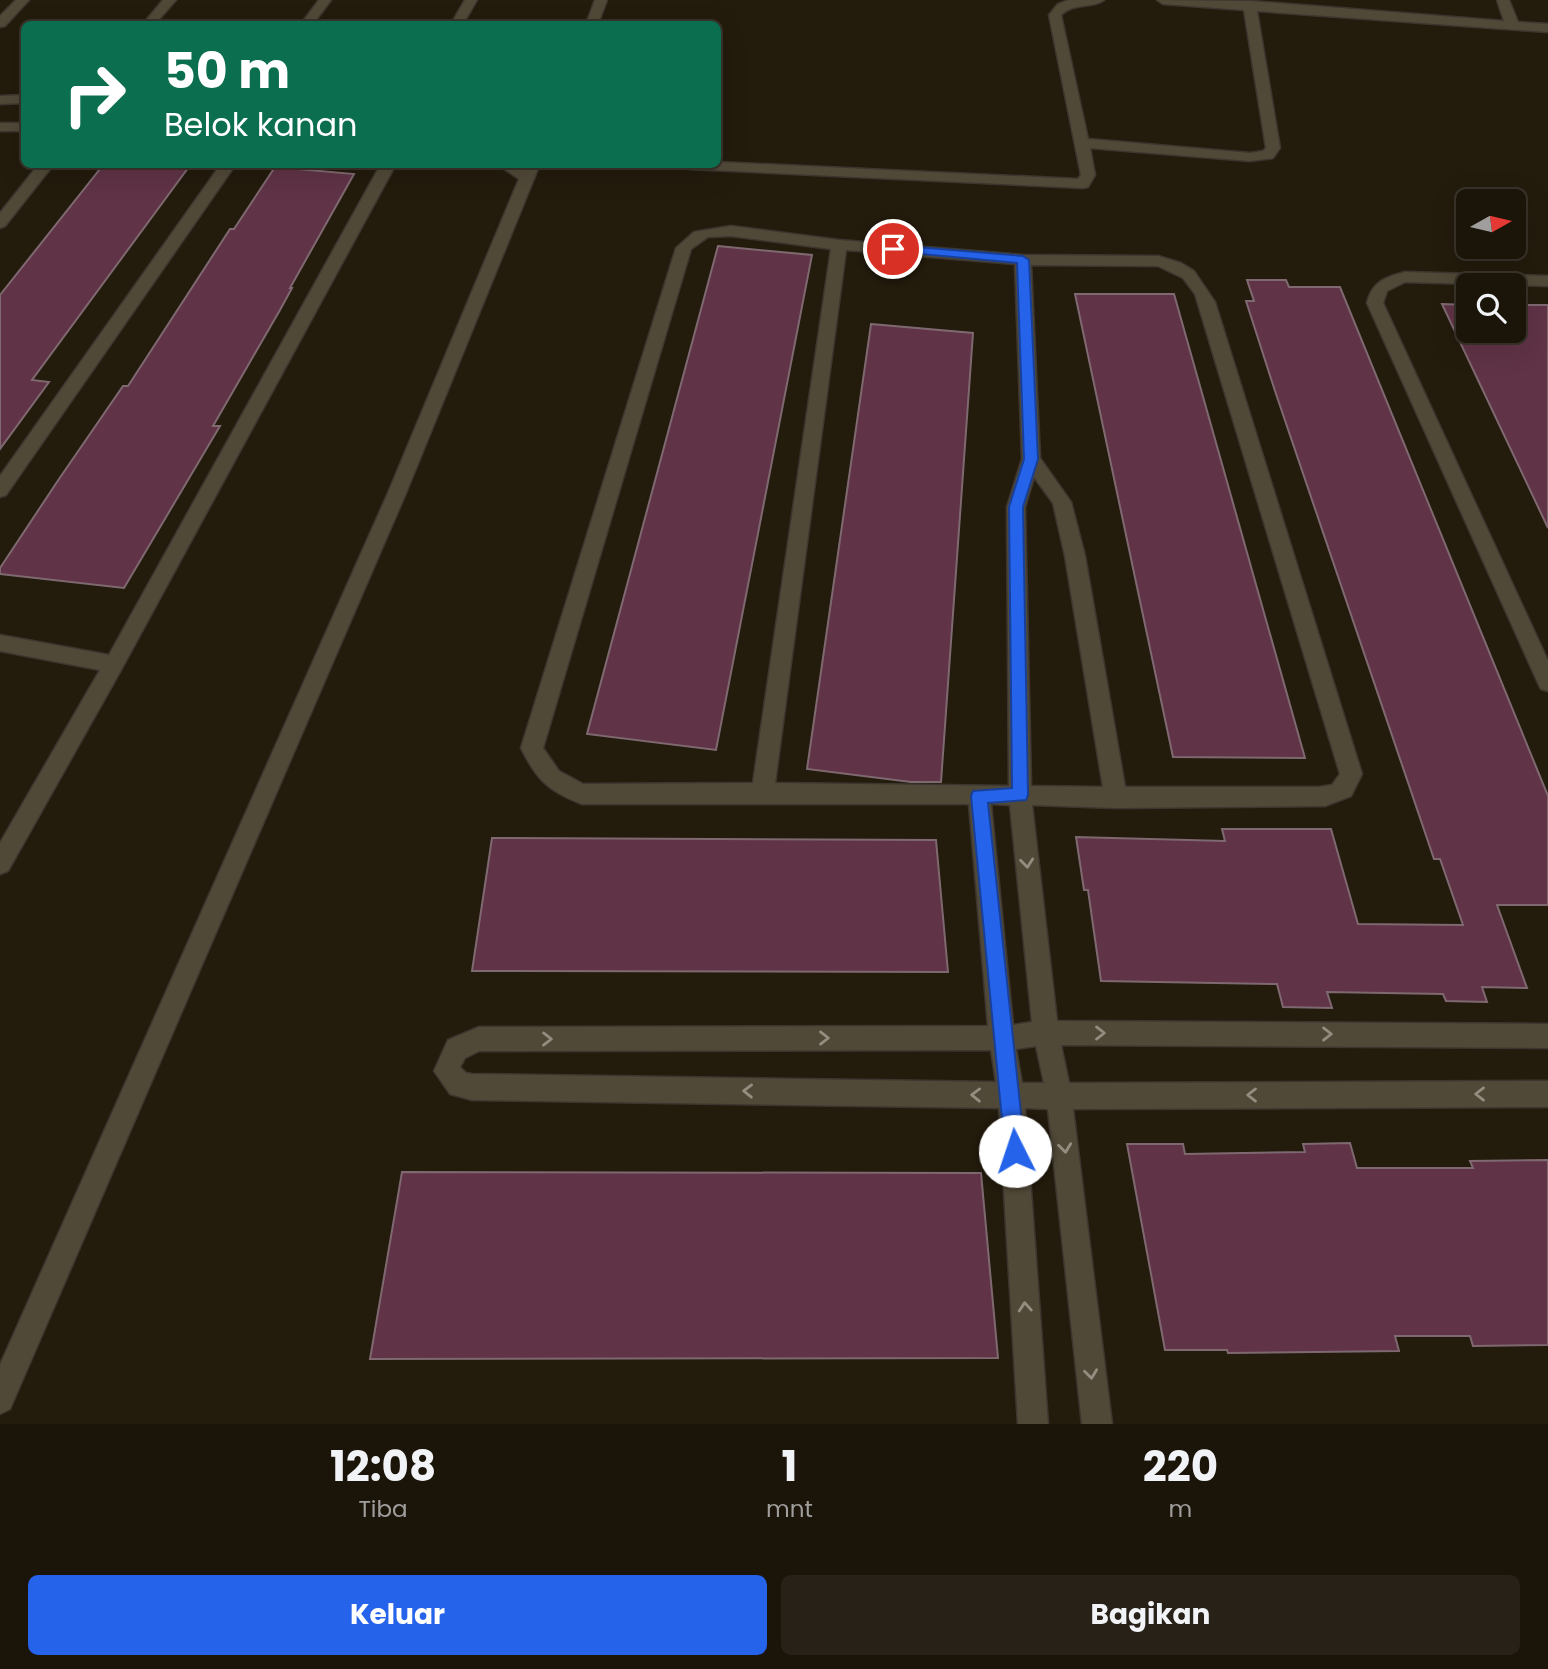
<!DOCTYPE html>
<html lang="id">
<style>
:root{--surface:#1a1409;--page:#272117;--text:#f1f3f6;--muted:#9f9e9c;--line:#38332a;--accent:#2563eb}
body{margin:0;font-family:Poppins,sans-serif;background:var(--page);color:var(--text);height:100vh;display:flex;flex-direction:column;font-size:26px;white-space:nowrap}
*{box-sizing:border-box;margin:0}
p{font-size:23px;color:var(--muted)}
.icon{flex:none;width:38px;height:38px;fill:none;stroke:currentColor;stroke-width:2;stroke-linecap:round;stroke-linejoin:round}
.map{position:relative;height:1424px;overflow:hidden}
.panel{display:flex;flex-direction:column;background:var(--surface);flex:1}
.panel>*{flex:none}
.banner{position:absolute;left:21px;top:21px;width:700px;height:147px;border-radius:10px;box-shadow:0 7px 28px #0002,0 0 0 2px var(--line);background:#0b6e4f;color:#fff;overflow:hidden}
.needle{width:46px;rotate:82deg}
.controls{position:absolute;left:1456px;top:189px;display:grid;gap:14px}
.controls a{display:grid;place-items:center;width:70px;height:70px;border-radius:10px;background:var(--surface);box-shadow:0 7px 28px #0002,0 0 0 2px var(--line);font-size:35px}
.pin{position:absolute;display:grid;place-items:center;width:60px;height:60px;color:#fff;margin:-30px;border:4px solid #fff;border-radius:50%;box-shadow:0 2px 7px #0007}
.me{position:absolute;width:77px;margin:-38px;rotate:356deg;stroke-linejoin:round;filter:drop-shadow(0 0 5px #0008)}
.turn{display:flex;align-items:center;gap:24px;height:147px;padding:0 28px;font-size:32px}
.turn .icon{width:91px;height:91px;stroke-width:2.5}
.turn b{display:block;font-size:49px;line-height:60px}
.eta{display:flex;justify-content:space-evenly;align-items:center;height:119px;text-align:center}
.eta b{font-size:42px;font-weight:700;line-height:49px}
.cta{display:flex;gap:14px;margin-top:auto;padding:14px 28px}
.cta a{flex:1;height:80px;border-radius:10px;background:var(--accent);color:#fff;font-size:28px;font-weight:700;line-height:80px;text-align:center}
.cta a+a{background:var(--page);color:var(--text)}
.map>svg:first-child{display:block}
.building{fill:#603346;stroke:#7f6971;stroke-width:2}
.lines{fill:none;stroke-linecap:round;stroke-linejoin:round}
.minor-casing{stroke:#3c362f;stroke-width:3}
.minor{fill:#514938;fill-rule:evenodd}
.oneway{stroke:#948d80}
.route{fill:#2563eb;stroke:#184099;stroke-width:2}
</style>
<div class="map">
<svg width="1548" height="1424" viewBox="0 0 1548 1424">
<rect width="100%" height="100%" fill="#231b0c"/>
<g class="building">
<path d="M104,164H191L32,380L49,382L0,449V295Z"/>
<path d="M275,167L354,174L290,288H292L280,310L213,426H220L124,588L0,574V568L59,479L123,386H128L230,229H234Z"/>
<path d="M718,246L812,255L716,750L587,734Z"/>
<path d="M1247,280H1286L1289,287H1340L1548,796V905H1497L1527,988L1482,987L1487,1002L1446,1001L1443,994L1327,992L1332,1008L1283,1007L1277,984L1101,981L1088,890H1084L1076,837L1225,841L1222,829H1331L1358,924L1463,925L1440,859H1434L1275,391L1246,301H1254Z"/>
<path d="M1075,294H1174L1305,758L1173,757Z"/>
<path d="M1442,304L1468,305V331H1514V305H1548V528Z"/>
<path d="M871,324L973,333L941,782H911L807,769Z"/>
<path d="M492,838L936,840L948,972L472,971Z"/>
<path d="M1350,1143L1357,1168H1473L1470,1161L1548,1160V1345L1473,1346L1470,1336H1395L1399,1351L1228,1353L1227,1350H1165L1127,1144H1183L1185,1154L1305,1152L1303,1144Z"/>
<path d="M402,1172L981,1173L998,1358L370,1359Z"/>
</g>
<g class="lines">
<g class="minor-casing">
<g id="minor">
<path d="M16,0H29L5,26L0,27V16Z"/>
<path d="M163,0H176L155,24H143Z"/>
<path d="M319,0H331L313,24H301Z"/>
<path d="M465,0H477L463,24H451Z"/>
<path d="M595,0H607L598,24H586Z"/>
<path d="M1069,0H1104C1092,9 1074,2 1061,15L1088,139L1250,153L1263,151L1266,148L1244,10L1163,4L1157,0L1250,1L1504,21L1497,0H1509L1518,22L1548,24V32L1257,11L1280,148L1273,158L1250,161L1090,148L1095,175L1088,187L1083,188L690,169L683,165L718,164V162L1078,179L1081,175L1049,15L1058,4Z"/>
<path d="M24,95V103L0,104V96Z"/>
<rect x="0" y="123" width="24" height="8"/>
<path d="M39,164H54L5,226L0,228V213Z"/>
<path d="M221,164H236L6,495L0,497V476Z"/>
<path d="M381,164H396L121,670L8,871L0,874V843L100,670L0,651V635L109,655Z"/>
<path d="M497,164H515L523,169L526,164H540L406,493L10,1409L0,1414V1365L388,493L519,179Z"/>
<path d="M731,226L839,240L1023,255L1158,256L1181,263L1194,271L1215,302L1362,774L1351,796L1325,806L1116,808L1032,805L1057,1021L1548,1024V1048L1061,1045L1069,1083L1548,1081V1107L1073,1109L1112,1424H1082L1048,1109L1025,1108L1048,1424H1018L999,1108L472,1100L450,1094L434,1071L448,1040L479,1027L988,1026L969,804H582C548,791 537,780 521,748L676,248L694,232ZM731,236L831,249L753,783L583,784L559,771L543,748L691,249L708,237ZM846,250L1015,264L1022,459L1007,507L1009,786L775,783ZM1031,265L1158,266L1183,278L1195,294L1340,774L1332,785L1319,787H1125L1085,556L1071,502L1040,458ZM1034,477L1053,503L1065,556L1103,787L1031,786L1025,507ZM991,804L1010,805L1032,1022L1013,1025ZM1036,1046L1044,1083H1022L1016,1049ZM991,1050L996,1082L472,1074L466,1073L460,1067L465,1058L479,1051Z"/>
<path d="M1405,272L1548,276V286L1405,282L1387,291L1383,303L1548,661V691L1541,689L1538,683L1367,303C1372,282 1385,277 1405,272Z"/>
</g>
</g>
<use href="#minor" class="minor"/>
</g>
<defs><path id="oneway-chevron" d="M-2-3.5L2.5 0L-2 3.5" fill="none" stroke-width="1.6" stroke-linecap="round" stroke-linejoin="round" transform="scale(1.75)"/></defs>
<g class="oneway">
<use href="#oneway-chevron" transform="translate(1027 863) rotate(84)"/>
<use href="#oneway-chevron" transform="translate(1100 1033)"/>
<use href="#oneway-chevron" transform="translate(1327 1034)"/>
<use href="#oneway-chevron" transform="translate(824 1038)"/>
<use href="#oneway-chevron" transform="translate(547 1039)"/>
<use href="#oneway-chevron" transform="translate(748 1091) rotate(-179)"/>
<use href="#oneway-chevron" transform="translate(1480 1094) rotate(180)"/>
<use href="#oneway-chevron" transform="translate(976 1095) rotate(-179)"/>
<use href="#oneway-chevron" transform="translate(1252 1095) rotate(180)"/>
<use href="#oneway-chevron" transform="translate(1065 1148) rotate(83)"/>
<use href="#oneway-chevron" transform="translate(1025 1307) rotate(-94)"/>
<use href="#oneway-chevron" transform="translate(1091 1374) rotate(83)"/>
</g>
<path class="route" d="M893,245L1023,256L1029,260L1038,459L1023,507L1028,795L1026,800L988,803L1025,1151L1022,1158L1015,1161L1008,1158L1005,1151L971,796L973,791L1012,788L1009,507L1024,459L1017,263L889,251V246Z"/>
</svg>
<div class="controls">
<a><svg class="needle" viewBox="-14 -14 28 28"><path d="M0-13l5 13h-10z" fill="#e53935"/><path d="M0 13l5-13h-10z" fill="#9f9e9c"/></svg></a>
<a><svg class="icon" aria-label="search" viewBox="0 0 24 24"><circle cx="10" cy="10" r="6"/><path d="M15 15l6 6"/></svg></a>
</div>
<div class="pin" style="left:893px;top:249px;background:#d93025"><svg class="icon" aria-label="arrive" viewBox="0 0 24 24"><path d="M6 21V4h12l-3 4 3 4H6"/></svg></div>
<svg class="me" style="left:1015px;top:1151px" viewBox="-20 -20 40 40"><circle r="19" fill="#fff"/><path d="M0-13L10 11 0 6-10 11z" fill="#2563eb"/></svg>
<div class="banner">
<div class="turn"><svg class="icon" aria-label="right" viewBox="0 0 24 24"><path d="M7 20v-9h11M14 6l5 5-5 5"/></svg><div><b>50 m</b>Belok kanan</div></div>
</div>
</div>
<section class="panel">
<div class="eta">
<div><b>12:08</b><p>Tiba</p></div>
<div><b>1</b><p>mnt</p></div>
<div><b>220</b><p>m</p></div>
</div>
<div class="cta"><a>Keluar</a><a>Bagikan</a></div>
</section>
